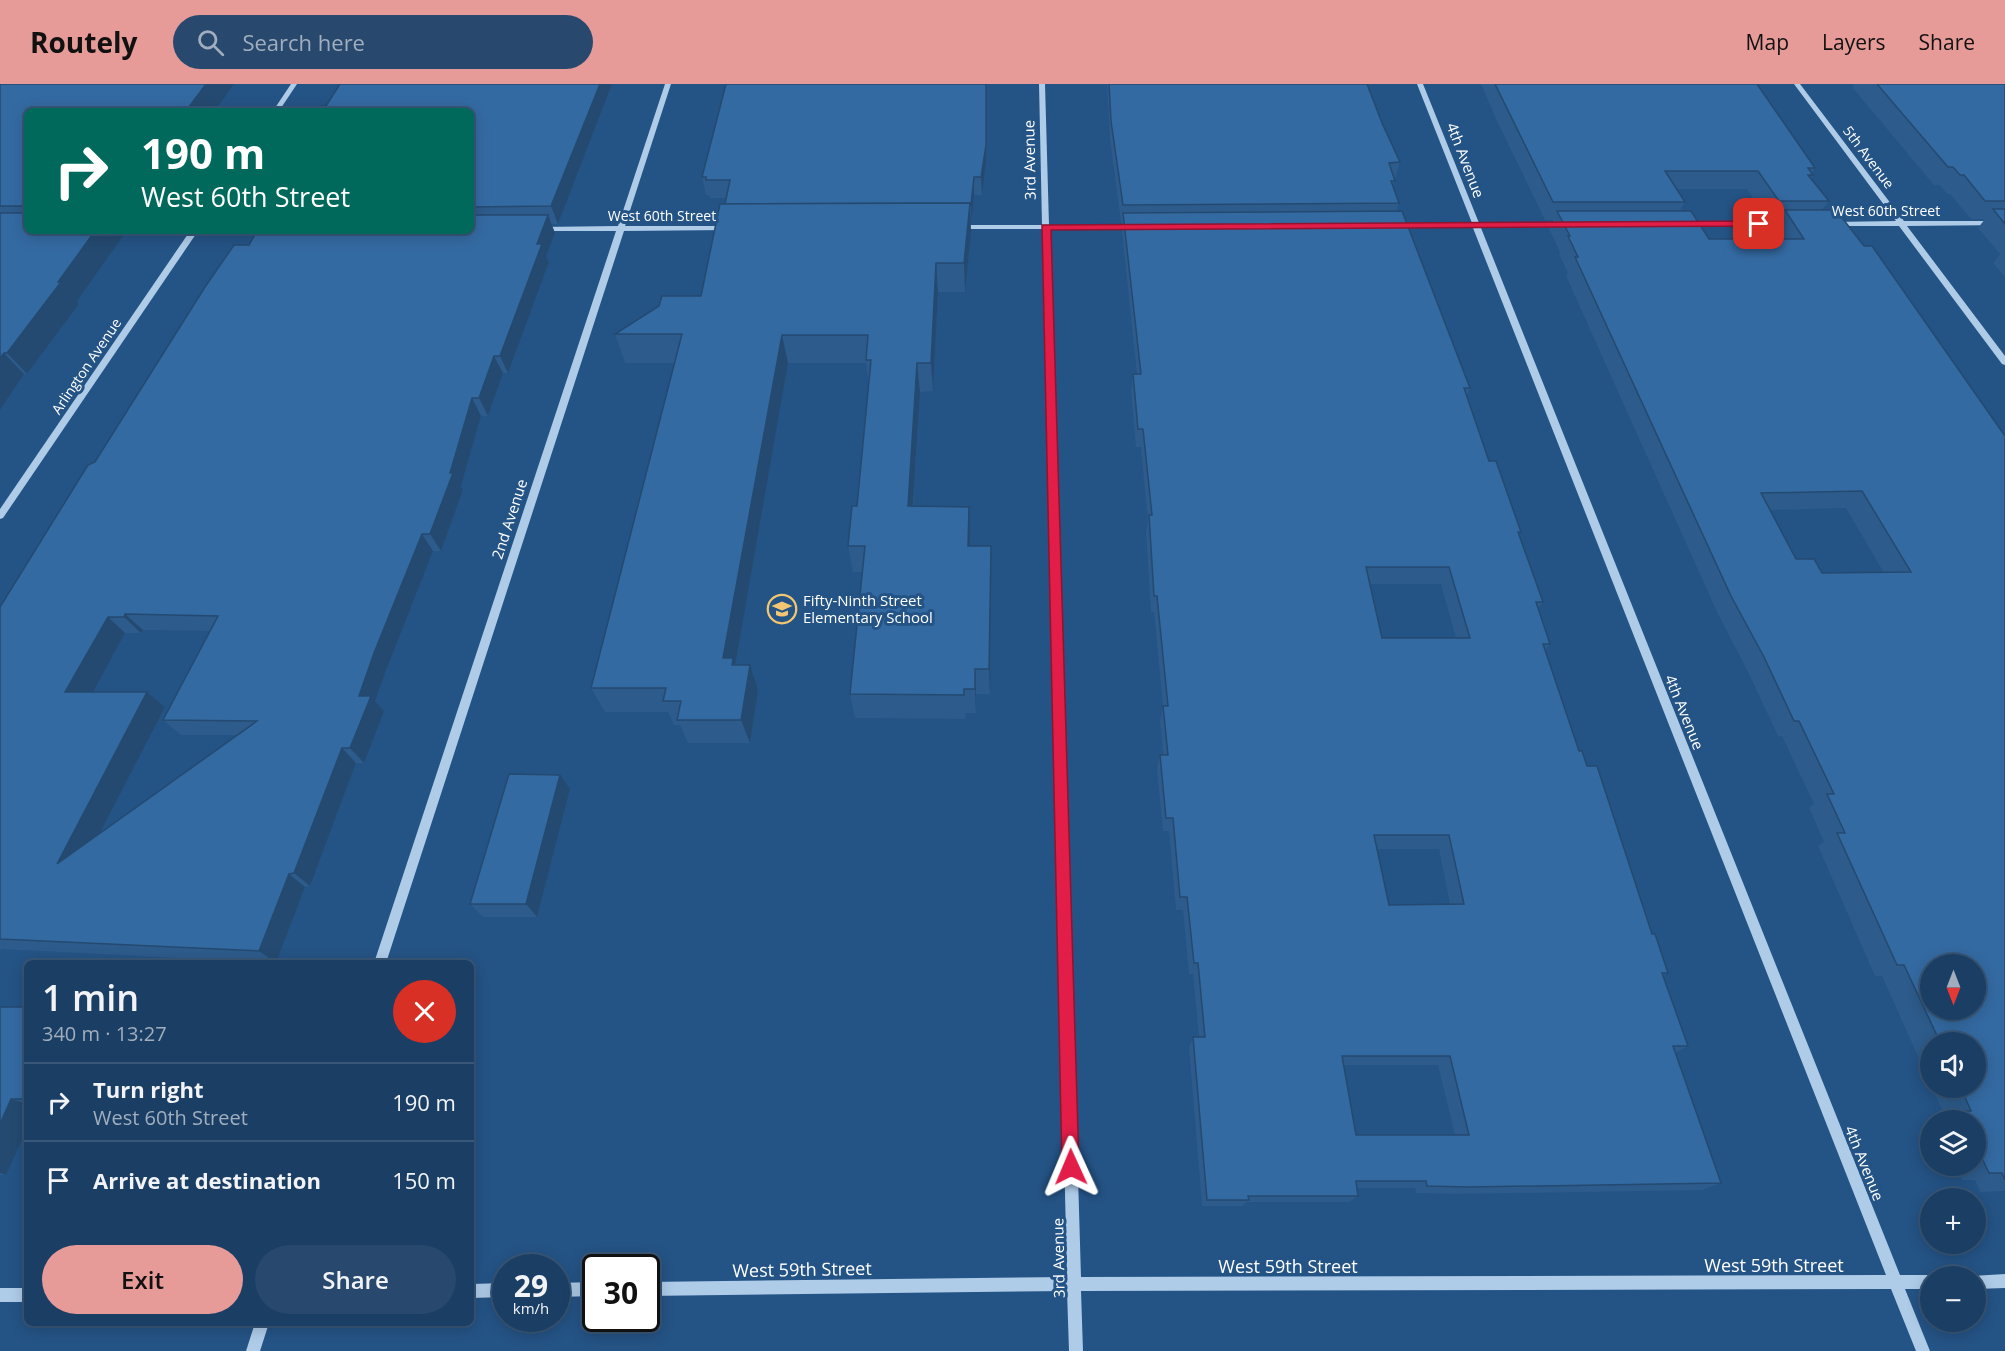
<!DOCTYPE html>
<meta charset="utf-8">
<style>
:root{--surface:#1b3e64;--page:#28496d;--text:#f1f3f6;--muted:#a0aebf;--line:#395778;--accent:#e69b98}
body{margin:0;font-family:"Open Sans",sans-serif;background:var(--page);color:var(--text);height:100vh;display:flex;flex-direction:column;font-size:22px;white-space:nowrap}
*{box-sizing:border-box;margin:0}
p{font-size:20px;color:var(--muted)}
.icon{flex:none;width:33px;height:33px;fill:none;stroke:currentColor;stroke-width:2;stroke-linecap:round;stroke-linejoin:round}
.map{position:relative;flex:1;overflow:hidden}
.drawer{position:absolute;left:24px;top:876px;width:450px;height:366px;display:flex;flex-direction:column;background:var(--surface);border-radius:9px;box-shadow:0 3px 15px #0003,0 0 0 2px var(--line)}
.drawer>*{flex:none}
.banner{position:absolute;left:24px;top:24px;width:450px;height:126px;border-radius:9px;box-shadow:0 3px 15px #0003,0 0 0 2px var(--line);background:#00695c;color:#fff;overflow:hidden}
.needle{width:39px;rotate:180deg}
.buttons{position:absolute;left:1920px;top:870px;display:grid;gap:12px}
.buttons a{display:grid;place-items:center;width:66px;height:66px;border-radius:50%;background:var(--surface);box-shadow:0 3px 15px #0003,0 0 0 2px var(--line);font-size:30px}
.speed{position:absolute;left:492px;top:1170px;display:flex;gap:12px;font-size:30px;font-weight:700;text-align:center}
.speed>*{display:grid;place-content:center;width:78px;height:78px;border-radius:50%;background:var(--surface);box-shadow:0 3px 15px #0003,0 0 0 2px var(--line);line-height:1}
.speed small{font-size:15px;font-weight:400}
.speed .limit{border:3px solid #111;border-radius:9px;background:#fff;color:#111}
.pin{position:absolute;display:grid;place-items:center;width:51px;height:51px;color:#fff;margin:-26px;border-radius:12px;box-shadow:0 3px 9px #0006}
.me{position:absolute;width:66px;margin:-33px;rotate:359deg;stroke-linejoin:round;filter:drop-shadow(0 0 4px #0008)}
.turn{display:flex;align-items:center;gap:21px;height:126px;padding:0 18px;font-size:27px}
.turn .icon{width:78px;height:78px;stroke-width:2.5}
.turn b{display:block;font-size:42px;line-height:51px}
.round{display:grid;place-items:center;flex:none;width:63px;height:63px;border-radius:32px;background:var(--page)}
.summary{display:flex;align-items:center;justify-content:space-between;height:102px;padding:0 18px}
h1{font-size:36px;font-weight:600;line-height:45px}
.primary-button{display:flex;gap:12px;margin-top:auto;padding:12px 18px}
.primary-button a{flex:1;height:69px;border-radius:36px;background:var(--accent);color:#111;font-size:24px;font-weight:600;line-height:69px;text-align:center}
.primary-button a+a{background:var(--page);color:var(--text)}
ul{padding:0;list-style:none}
li{display:flex;align-items:center;gap:18px;height:78px;padding:0 18px;border-top:2px solid var(--line)}
li div{flex:1}
li b{display:block;font-size:22px}
li em{font-style:normal}
header{display:flex;align-items:center;gap:36px;box-sizing:border-box;height:84px;padding:0 30px;background:var(--accent);color:#111}
header strong{font-size:28px}
nav{display:flex;gap:33px;margin-inline-start:auto;font-size:21px}
.search{width:420px;height:54px;background:var(--page);display:flex;align-items:center;gap:15px;box-sizing:border-box;padding:0 21px;border-radius:33px;color:var(--muted);font-size:22px}
.map>svg:first-child{display:block}
.lines{fill:none;stroke-linecap:round;stroke-linejoin:round}
.minor{fill:#aecbe8;fill-rule:evenodd}
.wall{fill:#2d5b8b;fill-rule:evenodd}
.shaded-wall{fill:#244a71}
.building{fill:#346aa2;stroke:#244a71;stroke-width:1.5;fill-rule:evenodd}
.route{fill:#e11d48;stroke:#92132f;stroke-width:1.5}
.labels{text-anchor:middle;dominant-baseline:central;stroke-width:6;stroke-linejoin:round;paint-order:stroke}
.far-street-label{font-size:14px;fill:#fff;stroke:#245385}
.street-label{font-size:15px;fill:#fff;stroke:#245385}
.poi-label{font-size:15px;fill:#fff;stroke:#245385;text-anchor:start}
.near-street-label{font-size:18px;fill:#fff;stroke:#245385}
</style>
<header>
<strong>Routely</strong>
<div class="search"><svg class="icon" aria-label="search" viewBox="0 0 24 24"><circle cx="10" cy="10" r="6"/><path d="M15 15l6 6"/></svg>Search here</div>
<nav><a>Map</a><a>Layers</a><a>Share</a></nav>
</header>
<div class="map">
<svg width="2005" height="1267" viewBox="0 0 2005 1267">
<rect width="100%" height="100%" fill="#245385"/>
<g class="lines">
<g class="minor">
<path d="M291,0H297L279,27H273Z"/>
<path d="M665,0H671L625,142H729L733,144L729,146L624,147L386,879H374L616,147H540L536,145L540,143L618,142Z"/>
<path d="M1039,0H1045L1049,141H1137L1141,143L1137,145H1050L1081,1193L1886,1191L1473,144H1395L1391,142L1395,140L1472,139L1417,0H1423L1479,139H1563L1567,141L1563,143L1481,144L1900,1191H1930L1934,1192H1930V1205H1905L1930,1267H1916L1891,1205L1081,1207L1083,1267H1069L1067,1207L646,1212V1198L1067,1193L1042,145H957L953,143L957,141H1042Z"/>
<path d="M1794,0H1800L1904,137H2005V141L1907,142L2005,272V281L2002,280L1899,142H1830V138H1833L1896,137Z"/>
<path d="M1683,138H1788L1792,140L1788,142H1683Z"/>
<path d="M190,147H198L3,434L0,435V425Z"/>
<path d="M2005,1190V1204L1976,1205V1192H1972Z"/>
<path d="M596,1198V1212L556,1213V1199Z"/>
<path d="M506,1199V1213L471,1214V1200Z"/>
<rect x="0" y="1204" width="27" height="14"/>
<path d="M255,1239H269L260,1267H246Z"/>
</g>
</g>
<g class="wall">
<path d="M0,0H234L215,27H27V147H121L124,151L77,217L79,220L27,290H24L0,326Z"/>
<path d="M612,0L558,140H551L555,149L546,172L549,178L508,289H503L488,332H481L461,402L463,406L441,467H433L387,584L375,617L384,627L364,679H356L310,802L305,803L276,879L1,865L0,868V523L95,378L249,161L471,147V27ZM143,546L210,547L163,636L181,651H237L101,748L165,623L147,608H93L125,549H141Z"/>
<path d="M986,0V79L982,111H974L971,139H970L971,148L965,208H938L933,307L920,308L913,422L969,423V462L991,488L990,610H976V629H966L965,635L855,634L850,610L862,488H853L848,462L857,422L869,301L866,279H788L735,581L758,606L750,659H688L680,641H674L668,628H605L591,604L675,279H625L615,250L701,212L726,114H710L709,111H706L702,93Z"/>
<path d="M1107,0H1367L1382,39L1400,78L1393,102L1399,119L1396,128L1470,304L1467,311L1489,377L1521,448L1519,451L1543,518L1538,525L1550,560L1545,567L1579,667L1587,682L1652,850L1668,889L1663,892L1688,962L1675,969L1721,1099L1702,1106L1456,1110L1416,1109L1415,1104H1357L1358,1112L1349,1118H1247L1242,1122H1202L1189,963L1193,953H1199L1193,890H1189L1183,826H1176L1169,747H1163L1157,685L1160,671H1163L1160,637L1163,622L1154,528H1151L1146,448L1148,437L1141,363H1136L1131,308L1133,290H1137L1122,147V138H1121L1110,55ZM1369,500H1441L1456,554H1382ZM1377,765H1439L1450,820L1389,821ZM1344,981H1438L1455,1051H1356Z"/>
<path d="M1481,0H1757L1815,84L1812,89L1813,91L1811,95L1829,117L1822,126L2005,352V1107L1980,1108L1975,1096H1962L1956,1082H1976V1036H1935V1035L1945,1032L1932,1004H1976V958H1930V999L1882,892H1875L1818,762L1824,758L1809,724L1814,720L1782,652H1778L1748,588L1717,528L1566,192L1568,189L1559,170L1560,168L1549,145L1553,136H1545L1496,35ZM1677,105H1747L1767,135H1779L1773,145L1780,155H1709L1680,127L1685,118ZM1846,424L1884,489H1822L1796,475L1770,426Z"/>
<path d="M1854,0H2005V193L1993,179L2000,170L1978,144L1985,135H1971L1950,110H1947L1940,101H1934L1853,4Z"/>
<path d="M570,705L537,833H483L470,820Z"/>
<path d="M0,923H27V1045L6,1091H0Z"/>
</g>
<g class="shaded-wall">
<path d="M206,0H234L215,27H186Z"/>
<path d="M600,0H612L558,140L551,122Z"/>
<path d="M986,0V79L982,111L981,93Z"/>
<path d="M974,93V111L971,139V121Z"/>
<path d="M970,119L971,148L965,208L964,179Z"/>
<path d="M548,131L555,149L546,172L549,178L508,289L500,272L537,160Z"/>
<path d="M95,147H121L124,151L77,217L79,220L27,290L7,269Z"/>
<path d="M936,179L938,208L933,307L931,279Z"/>
<path d="M782,251L788,279L732,599L723,574Z"/>
<path d="M4,269L24,290L0,326V274Z"/>
<path d="M494,272L503,289L488,332L479,314Z"/>
<path d="M917,279L920,308L911,449L908,422Z"/>
<path d="M472,314L481,332L461,402L463,406L441,467L430,450L450,389Z"/>
<path d="M969,423L970,450L969,488L968,462Z"/>
<path d="M422,450L433,467L387,584L375,617L384,627L364,679L350,664L359,612L374,569Z"/>
<path d="M991,462V488L990,610L989,585Z"/>
<path d="M125,530L143,546L141,549L124,533Z"/>
<path d="M108,533L125,549L85,623L65,608Z"/>
<path d="M750,581L758,606L750,659L741,636Z"/>
<path d="M975,585L976,610V629L975,605Z"/>
<path d="M147,608L165,623L78,792L57,780Z"/>
<path d="M342,664L356,679L310,802L294,789Z"/>
<path d="M560,691L570,705L537,833L526,820Z"/>
<path d="M289,790L305,803L276,879L259,867Z"/>
<path d="M11,1015L27,1020V1045L6,1091L0,1089V1040Z"/>
</g>
<g class="building">
<path d="M0,0H206L186,27H27V122H0Z"/>
<path d="M340,0H600L551,122L471,123V27H318L321,22H326Z"/>
<path d="M726,0H986V61L981,93H974L971,121H970V119L725,120L730,96H706V93H702Z"/>
<path d="M1109,0H1367L1382,39L1400,78L1389,79L1395,97H1391L1399,119L1123,121L1111,37Z"/>
<path d="M1495,0H1757L1815,84H1808L1813,91H1808L1829,117H1779L1758,87H1665L1685,118H1553Z"/>
<path d="M1877,0H2005V117H1985L1964,91H1960L1953,83H1948Z"/>
<path d="M970,119L964,179H936L931,279H917L908,422L969,423L968,462H991L989,585H975V605H964V611L850,610L865,462H848L852,422H857L871,276H866L868,251H782L723,574H733L732,581H750L741,636H677L681,617H663L666,604H591L682,250H615L659,222L662,212H701L720,120Z"/>
<path d="M1993,125H2005V140Z"/>
<path d="M1785,126H1836L1864,162H1872L2005,352V1096L2002,1089H1989L1976,1061V1036H1964L1959,1027H1971L1961,1004H1976V958H1940L1904,881H1897L1837,749H1845L1827,710H1834L1799,637H1794L1764,573L1731,512L1575,173H1578L1568,152H1570L1557,127H1691L1709,155H1804ZM1862,407L1911,488L1822,489L1814,475H1796L1761,409ZM1930,880H1976V926H1930Z"/>
<path d="M1402,127L1470,304H1464L1489,377H1496L1521,448H1518L1543,518H1536L1550,560H1543L1579,667H1582L1587,682H1597L1652,850H1655L1668,889H1662L1688,962H1673L1721,1099L1469,1103L1427,1102L1426,1097H1356L1358,1112H1248L1249,1116H1207L1193,953H1205L1198,879H1194L1187,813H1180L1173,734H1166L1160,671H1168L1163,622H1168L1157,512H1154L1149,431H1152L1143,345H1138L1133,290H1141L1123,129ZM1366,483H1449L1470,554H1382ZM1374,751H1449L1464,820L1389,821ZM1342,972H1450L1469,1051H1356Z"/>
<path d="M0,129H27V147H95L58,198H61L7,269H4L0,274Z"/>
<path d="M471,131H548L537,160H542L500,272H494L479,314H472L450,389H453L430,450H422L374,569L359,612H371L350,664H342L294,789L289,790L259,867L0,855V523L88,381L95,378L205,203L234,161H249L257,147H471ZM125,530L218,532L163,636L257,637L57,780L147,608H65L108,533H124Z"/>
<path d="M509,690L560,691L526,820H470Z"/>
<path d="M0,923H27V1015H11L0,1040Z"/>
</g>
<path class="route" d="M1759,137L1763,138V142L1051,146L1079,1083L1077,1089L1071,1091L1065,1089L1062,1083L1042,141Z"/>
<defs>
<g id="school-ring" transform="scale(1.5)"><circle r="9.5" fill="#245385" stroke="#f3c771" stroke-width="1.5"/><path d="M0-5L7-2L0 1L-7-2ZM-4 1L0 2.5L4 1V4Q0 6-4 4Z" fill="#f3c771"/></g>
</defs>
<g fill-rule="evenodd">
<use href="#school-ring" x="782" y="525"/>
</g>
<g class="labels">
<g class="far-street-label">
<text transform="translate(1869 73) rotate(53)">5th Avenue</text>
<text x="1886" y="126">West 60th Street</text>
<text x="662" y="131">West 60th Street</text>
<text transform="translate(86 282) rotate(-56)">Arlington Avenue</text>
</g>
<g class="street-label">
<text transform="translate(1029 76) rotate(-91)">3rd Avenue</text>
<text transform="translate(1466 76) rotate(69)">4th Avenue</text>
<text transform="translate(509 435) rotate(-72)">2nd Avenue</text>
<text transform="translate(1685 628) rotate(68)">4th Avenue</text>
<text transform="translate(1865 1079) rotate(68)">4th Avenue</text>
<text transform="translate(1058 1174) rotate(-91)">3rd Avenue</text>
</g>
<g class="poi-label">
<text x="803" y="516">Fifty-Ninth Street<tspan x="803" dy="17">Elementary School</tspan></text>
</g>
<g class="near-street-label">
<text x="1774" y="1181">West 59th Street</text>
<text x="1288" y="1182">West 59th Street</text>
<text transform="translate(802 1185) rotate(-1)">West 59th Street</text>
</g>
</g>
</svg>
<div class="buttons">
<a><svg class="needle" viewBox="-14 -14 28 28"><path d="M0-13l5 13h-10z" fill="#e53935"/><path d="M0 13l5-13h-10z" fill="#a0aebf"/></svg></a>
<a><svg class="icon" aria-label="sound" viewBox="0 0 24 24"><path d="M4 9h4l5-4v14l-5-4H4zM17 9q2 3 0 6"/></svg></a>
<a><svg class="icon" aria-label="layers" viewBox="0 0 24 24"><path d="M12 4l9 5-9 5-9-5zM3 14l9 5 9-5"/></svg></a>
<a>+</a>
<a>−</a>
</div>
<div class="speed"><div>29<small>km/h</small></div><div class="limit">30</div></div>
<div class="pin" style="left:1759px;top:140px;background:#d93025"><svg class="icon" aria-label="arrive" viewBox="0 0 24 24"><path d="M6 21V4h12l-3 4 3 4H6"/></svg></div>
<svg class="me" style="left:1071px;top:1083px" viewBox="-20 -20 40 40"><path d="M0-17L14 15 0 8-14 15z" fill="#e11d48" stroke="#fff" stroke-width="4"/></svg>
<div class="banner">
<div class="turn"><svg class="icon" aria-label="right" viewBox="0 0 24 24"><path d="M7 20v-9h11M14 6l5 5-5 5"/></svg><div><b>190 m</b>West 60th Street</div></div>
</div>
<section class="drawer">
<div class="summary"><div><h1>1 min</h1><p>340 m · 13:27</p></div><a class="round" style="background:#d93025;color:#fff"><svg class="icon" aria-label="close" viewBox="0 0 24 24"><path d="M6 6l12 12M18 6L6 18"/></svg></a></div>
<ul>
<li><svg class="icon" aria-label="right" viewBox="0 0 24 24"><path d="M7 20v-9h11M14 6l5 5-5 5"/></svg><div><b>Turn right</b><p>West 60th Street</p></div><em>190 m</em></li>
<li><svg class="icon" aria-label="arrive" viewBox="0 0 24 24"><path d="M6 21V4h12l-3 4 3 4H6"/></svg><div><b>Arrive at destination</b></div><em>150 m</em></li>
</ul>
<div class="primary-button"><a>Exit</a><a>Share</a></div>
</section>
</div>
